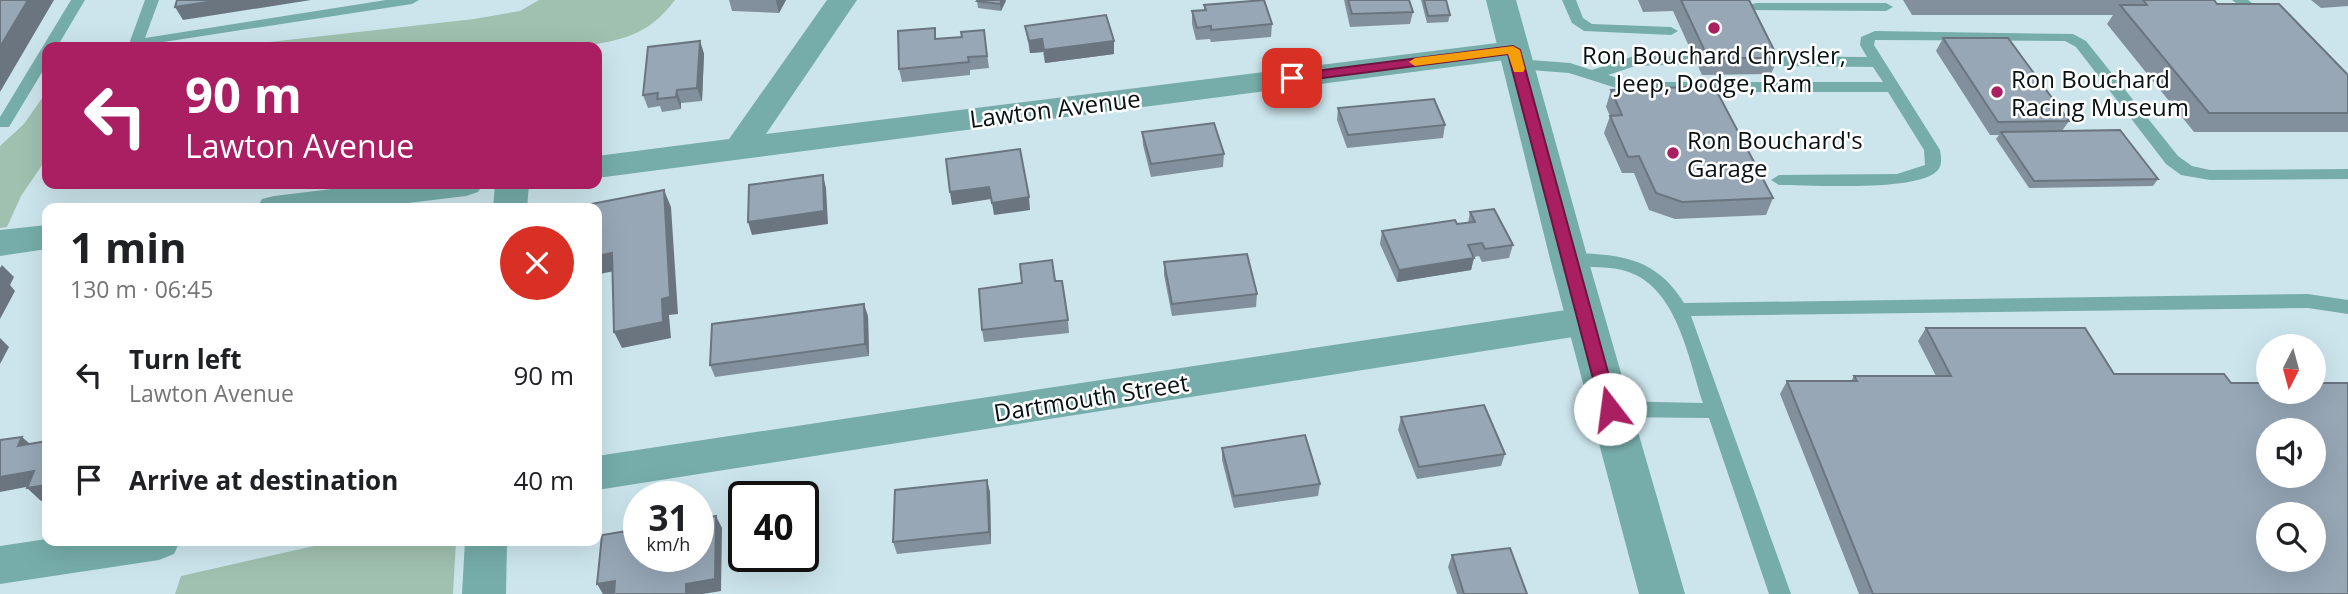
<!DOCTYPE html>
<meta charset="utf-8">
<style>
:root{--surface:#fff;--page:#f6f6f6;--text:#202124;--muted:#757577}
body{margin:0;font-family:"Open Sans",sans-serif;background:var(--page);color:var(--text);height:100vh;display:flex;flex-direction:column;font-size:26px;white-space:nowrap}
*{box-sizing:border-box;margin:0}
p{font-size:23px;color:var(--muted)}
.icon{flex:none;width:38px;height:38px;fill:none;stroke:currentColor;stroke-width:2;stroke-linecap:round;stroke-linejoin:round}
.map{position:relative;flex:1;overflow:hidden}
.side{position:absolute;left:42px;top:203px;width:560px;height:343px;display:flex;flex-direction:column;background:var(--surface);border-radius:14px;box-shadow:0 7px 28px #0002}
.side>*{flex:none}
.top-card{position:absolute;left:42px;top:42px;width:560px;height:147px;border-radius:14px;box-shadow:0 7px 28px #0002;background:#aa1f62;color:#fff;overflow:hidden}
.needle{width:46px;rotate:186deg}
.controls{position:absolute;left:2256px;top:334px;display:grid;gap:14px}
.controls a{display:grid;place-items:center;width:70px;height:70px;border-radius:50%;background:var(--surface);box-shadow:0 7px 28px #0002;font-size:35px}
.speed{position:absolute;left:623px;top:481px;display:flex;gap:14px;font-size:35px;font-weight:700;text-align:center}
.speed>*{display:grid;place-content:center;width:91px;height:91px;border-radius:50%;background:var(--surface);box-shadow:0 7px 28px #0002;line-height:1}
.speed small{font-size:18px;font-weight:400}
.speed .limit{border:4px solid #111;border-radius:10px;background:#fff;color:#111}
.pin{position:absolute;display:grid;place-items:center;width:60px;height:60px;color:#fff;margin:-30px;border-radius:14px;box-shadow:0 4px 10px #0006}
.me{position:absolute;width:77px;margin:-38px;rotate:345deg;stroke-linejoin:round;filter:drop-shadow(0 0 5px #0008)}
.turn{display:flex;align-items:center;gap:24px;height:147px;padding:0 28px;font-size:32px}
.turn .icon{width:91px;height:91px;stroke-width:2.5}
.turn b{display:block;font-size:49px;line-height:60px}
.round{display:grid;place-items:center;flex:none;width:74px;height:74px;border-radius:37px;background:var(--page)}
.overview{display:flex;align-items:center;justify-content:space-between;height:119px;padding:0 28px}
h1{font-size:42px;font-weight:700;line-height:52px}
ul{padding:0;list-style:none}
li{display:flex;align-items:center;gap:21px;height:105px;padding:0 28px}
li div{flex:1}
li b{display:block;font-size:26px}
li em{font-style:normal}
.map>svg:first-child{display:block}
.green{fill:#a0c1b0}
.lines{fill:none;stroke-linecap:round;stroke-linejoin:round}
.service{fill:#76adaa;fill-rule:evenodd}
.minor{fill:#76adaa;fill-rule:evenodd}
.tertiary{fill:#76adaa;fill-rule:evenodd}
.wall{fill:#82909d}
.shaded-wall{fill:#6a757f}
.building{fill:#97a7b6;stroke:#6a757f;stroke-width:2;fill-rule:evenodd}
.route{fill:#aa1f62;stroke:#6e1440;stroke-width:2}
.slow{fill:#f59e0b}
.poi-dot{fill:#aa1f62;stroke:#fff;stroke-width:2.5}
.labels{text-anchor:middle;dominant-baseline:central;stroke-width:5;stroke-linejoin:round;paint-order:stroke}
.poi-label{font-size:24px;fill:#081113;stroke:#fff;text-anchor:start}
.street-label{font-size:24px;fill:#081113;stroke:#fff}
</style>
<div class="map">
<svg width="2348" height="594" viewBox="0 0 2348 594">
<rect width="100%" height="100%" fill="#cce5ec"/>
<g class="green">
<path d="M539,0H675C647,37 621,40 578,47H226L474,19L520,11Z"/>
<path d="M47,91V158L21,196L7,227L0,228V146L24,124Z"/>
<path d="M336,541H456L453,594H175L181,576Z"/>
</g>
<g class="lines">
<g class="service">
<path d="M71,0H85L57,47H47V64L9,127H0V117Z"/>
<path d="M145,0H159L145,38L386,0H419L412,4L131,47L129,44Z"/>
<path d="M1562,0H1576L1583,18L1592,24L1671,27L1678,31L1671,35L1584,31L1572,23Z"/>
<path d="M2232,0H2248L2272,17L2265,21L2260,20Z"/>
<path d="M1757,3H1886L1893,7L1886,11L1752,10V4Z"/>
<path d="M1875,31L2073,34L2086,41L2178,156L2192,166L2210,170L2348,169V179L2210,180L2181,175L2166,164L2076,47L2065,41L1875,40L1874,45L1940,150C1941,157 1943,165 1937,171C1917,192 1810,185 1779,185L1771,180L1779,175L1897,174L1925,165L1924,150L1888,92H1629L1569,73L1517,69L1510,64L1517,59L1570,63L1592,70L1634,56H1695L1702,61L1700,64L1635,66L1608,75L1630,82H1883L1873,67L1765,66L1758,61L1765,56L1867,57L1860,45L1861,37Z"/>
<path d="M1569,253C1619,254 1656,257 1684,303L2308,294L2348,300V314L2308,308L1691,316L1791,594H1769L1709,418L1610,417L1603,414L1601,409L1603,404L1610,401L1703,403C1688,358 1677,283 1622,270C1603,265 1582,269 1563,263L1560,259L1563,255Z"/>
</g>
<g class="minor">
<path d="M827,0H857L766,134L1513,41L1524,43L1528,50L1524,57L1513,59L597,178V156L729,139Z"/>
<path d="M373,184H483L478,192L466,196L367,208H257L262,199L274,196Z"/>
<path d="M495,184H529L527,208H493Z"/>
<path d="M47,225V249L0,256V230Z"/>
<path d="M1586,307L1599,311L1605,321L1599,331L1586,335L597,490V456Z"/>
<path d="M47,539V541H180L174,554L159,560L0,584V546Z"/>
<path d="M465,541H507L506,594H462Z"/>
</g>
<path class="tertiary" d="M1486,0H1516L1588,259L1685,594H1639L1550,259Z"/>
</g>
<g class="wall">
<path d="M729,0H786L779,13L732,11Z"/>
<path d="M1344,0H1409L1413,12L1410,24L1350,27Z"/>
<path d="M1421,0H1446L1450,15L1448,22L1427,23Z"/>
<path d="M1638,0H1749L1778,58L1771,74L1702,75L1673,11L1643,12Z"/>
<path d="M1903,0H2214L2217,4L2348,75V132H2194L2107,24L2113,15H1912Z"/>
<path d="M2311,0H2348V6L2321,8Z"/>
<path d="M977,1H1006L1001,11L978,8Z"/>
<path d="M1204,5L1272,24L1271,37L1211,42L1210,39L1196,40L1192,24V11L1204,10Z"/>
<path d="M1025,26L1114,41V54L1045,63L1043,52L1030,53Z"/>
<path d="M984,30L989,68L970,70V75L902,82L899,69L936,39L962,37Z"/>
<path d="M1943,38L2069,121L2062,131L2158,179L2153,186L2029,188L1996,139L1999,135H1990L1936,51Z"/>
<path d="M700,41L704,54L702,101L681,103V109L662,112L660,106L648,108L643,95Z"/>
<path d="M1611,90L1773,198L1766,215L1675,219L1649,210L1634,173H1622L1604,133L1610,116L1606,107Z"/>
<path d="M1338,108L1445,125L1443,138L1347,148L1337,120Z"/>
<path d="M1142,132L1224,154L1223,167L1151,177L1143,145Z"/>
<path d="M1470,212L1513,245L1509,258L1482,262L1479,256L1474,257L1471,270L1397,282L1380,244L1382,231L1468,223Z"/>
<path d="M1164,262L1257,294L1256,307L1172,316L1164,275Z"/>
<path d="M1055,281L1068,320L1069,333L984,342L982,330Z"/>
<path d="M868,316L869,356L715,377L710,365Z"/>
<path d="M1926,328L2114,374L2231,383L2348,594H1859L1780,394L1787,381H1851L1854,376H1936L1918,341Z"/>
<path d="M1401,417L1505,454L1501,466L1417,479L1398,430Z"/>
<path d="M1222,448L1320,484L1318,496L1234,508L1222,460Z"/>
<path d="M990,492L991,544L897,554L893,542Z"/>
<path d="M1452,555L1527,594H1457L1448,567Z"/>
</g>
<g class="shaded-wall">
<path d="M28,0H54L0,92V47Z"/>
<path d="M221,0H311L183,20L175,7Z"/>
<path d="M776,0H786L779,13L776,1Z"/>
<path d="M1002,0H1006L1001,11L1000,4Z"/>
<path d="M1042,39L1043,52L1030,53L1029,41Z"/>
<path d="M700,41L704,54L702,101L697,88Z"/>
<path d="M1114,41V54L1045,63L1044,50Z"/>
<path d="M677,90L681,103V109L676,97Z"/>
<path d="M823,175L826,188L828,224L752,235L748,222Z"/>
<path d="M989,187L991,199L952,205L950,192Z"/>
<path d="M664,190L671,207L678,314L669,315L671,338L622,348L614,332Z"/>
<path d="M1029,197L1030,210L994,215L992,203Z"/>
<path d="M612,253L620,270L599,274L597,269V256Z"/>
<path d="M1474,258L1471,270L1397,282L1399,270Z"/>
<path d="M2,265L14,277L10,285L15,291L0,319V268Z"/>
<path d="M864,304L868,316L869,356L865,344Z"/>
<path d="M0,338L9,347L0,364Z"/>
<path d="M22,437L36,449L18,446Z"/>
<path d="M34,471L47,483L0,492V477Z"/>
<path d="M987,480L990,492L991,544L989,532Z"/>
<path d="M47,485V499L41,501L27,488Z"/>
<path d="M716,516L722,528L721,591L703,594H686V584Z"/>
<path d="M615,581L614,594H603L597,584Z"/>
</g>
<g class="building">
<path d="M0,0H28L0,47Z"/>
<path d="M177,0H221L175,7Z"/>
<path d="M978,0H1002L1000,4L977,1Z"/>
<path d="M1264,0L1272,24L1211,30V26L1197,28L1192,11L1206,10L1204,5Z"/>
<path d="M1348,0H1409L1413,12L1352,14Z"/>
<path d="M1424,0H1446L1450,15L1428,16Z"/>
<path d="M1681,0H1749L1778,58H1708Z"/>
<path d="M2143,0H2214L2217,4H2279L2348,75V113H2209L2120,5H2147Z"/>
<path d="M1106,15L1114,41L1044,50L1042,39L1029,41L1025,26Z"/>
<path d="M935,28V39L962,37L961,32L984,30L987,56L968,57L969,62L899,69L898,31Z"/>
<path d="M1943,38H2008L2069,121L1998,122Z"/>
<path d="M700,41L697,88L677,90L676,97L657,99L658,93L643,95L648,47Z"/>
<path d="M1714,86L1773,198L1682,202L1656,193L1639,156L1628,157L1610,116L1622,115L1611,90Z"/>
<path d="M1434,99L1445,125L1348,135L1338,108Z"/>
<path d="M1214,123L1224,154L1151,164L1142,132Z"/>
<path d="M2120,130L2158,179L2034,181L2001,132Z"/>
<path d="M1020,149L1029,197L992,203L989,187L950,192L946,159Z"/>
<path d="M823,175L824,211L748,222L749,185Z"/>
<path d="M664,190L670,297L662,299L663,322L614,332L612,253L597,256V208H591V204Z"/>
<path d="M1494,209L1513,245L1485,249L1482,243L1468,245L1474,258L1399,270L1382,231L1455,220L1457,224L1475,222L1470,212Z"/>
<path d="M1247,254L1257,294L1172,304L1164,262Z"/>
<path d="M1052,260L1055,281H1062L1068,320L982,330L979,289L1022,283L1020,264Z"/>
<path d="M864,304L865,344L710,365L712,324Z"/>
<path d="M1926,328H2085L2114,374H2224L2231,383H2268V392H2314V383H2348V594H1873L1787,381H1857L1854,376H1951ZM2268,430H2314V476H2268ZM2268,514H2314V560H2268Z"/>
<path d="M1484,405L1505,454L1419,467L1401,417Z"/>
<path d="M1305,435L1320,484L1234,496L1222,448Z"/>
<path d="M22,437L18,446L47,441V485L27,488L34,471L0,477V440Z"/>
<path d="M987,480L989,532L893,542L895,490Z"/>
<path d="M716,516L715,579L686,584V594H614L615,581L597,584L602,535L639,529V556H698V519Z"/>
<path d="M1510,548L1527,594H1464L1452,555Z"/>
</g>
<path class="route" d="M1513,46L1520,50L1618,409L1616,413H1604L1601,409L1508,54L1292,82L1285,78L1292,74Z"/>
<path class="slow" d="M1513,46L1520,50L1525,69L1523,72H1514L1508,54L1415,66L1409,62L1415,58Z"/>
<g class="poi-dot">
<circle cx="1714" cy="28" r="7"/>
<circle cx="1997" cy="92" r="7"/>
<circle cx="1673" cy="153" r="7"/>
</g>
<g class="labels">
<g class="poi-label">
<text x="1714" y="54" text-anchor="middle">Ron Bouchard Chrysler,<tspan x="1714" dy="28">Jeep, Dodge, Ram</tspan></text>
<text x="2011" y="78">Ron Bouchard<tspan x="2011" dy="28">Racing Museum</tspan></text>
<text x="1687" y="139">Ron Bouchard's<tspan x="1687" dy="28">Garage</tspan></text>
</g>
<g class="street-label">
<text transform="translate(1055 108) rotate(-7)">Lawton Avenue</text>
<text transform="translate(1091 397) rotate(-9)">Dartmouth Street</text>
</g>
</g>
</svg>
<div class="controls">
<a><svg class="needle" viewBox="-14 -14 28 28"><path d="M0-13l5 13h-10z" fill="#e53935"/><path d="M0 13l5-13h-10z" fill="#757577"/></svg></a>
<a><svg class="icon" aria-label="sound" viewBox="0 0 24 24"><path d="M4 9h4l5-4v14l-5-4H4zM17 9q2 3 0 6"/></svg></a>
<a><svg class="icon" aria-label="search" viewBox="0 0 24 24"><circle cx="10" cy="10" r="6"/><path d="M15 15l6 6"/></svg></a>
</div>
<div class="speed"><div>31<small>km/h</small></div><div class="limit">40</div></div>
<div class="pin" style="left:1292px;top:78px;background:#d93025"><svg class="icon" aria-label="arrive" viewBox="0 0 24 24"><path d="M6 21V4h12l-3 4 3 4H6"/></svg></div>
<svg class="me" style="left:1610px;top:409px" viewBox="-20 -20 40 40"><circle r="19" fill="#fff"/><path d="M0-13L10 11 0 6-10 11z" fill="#aa1f62"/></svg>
<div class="top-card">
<div class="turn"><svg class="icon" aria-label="left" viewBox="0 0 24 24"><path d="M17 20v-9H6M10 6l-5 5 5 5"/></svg><div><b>90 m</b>Lawton Avenue</div></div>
</div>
<section class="side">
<div class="overview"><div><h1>1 min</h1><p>130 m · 06:45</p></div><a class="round" style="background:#d93025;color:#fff"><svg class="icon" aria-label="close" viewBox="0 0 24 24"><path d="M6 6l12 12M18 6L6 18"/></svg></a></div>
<ul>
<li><svg class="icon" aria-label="left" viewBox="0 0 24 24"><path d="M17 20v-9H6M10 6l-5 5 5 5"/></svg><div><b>Turn left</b><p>Lawton Avenue</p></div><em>90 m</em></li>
<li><svg class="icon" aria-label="arrive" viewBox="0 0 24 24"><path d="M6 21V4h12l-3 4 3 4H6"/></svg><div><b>Arrive at destination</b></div><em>40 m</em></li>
</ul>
</section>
</div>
